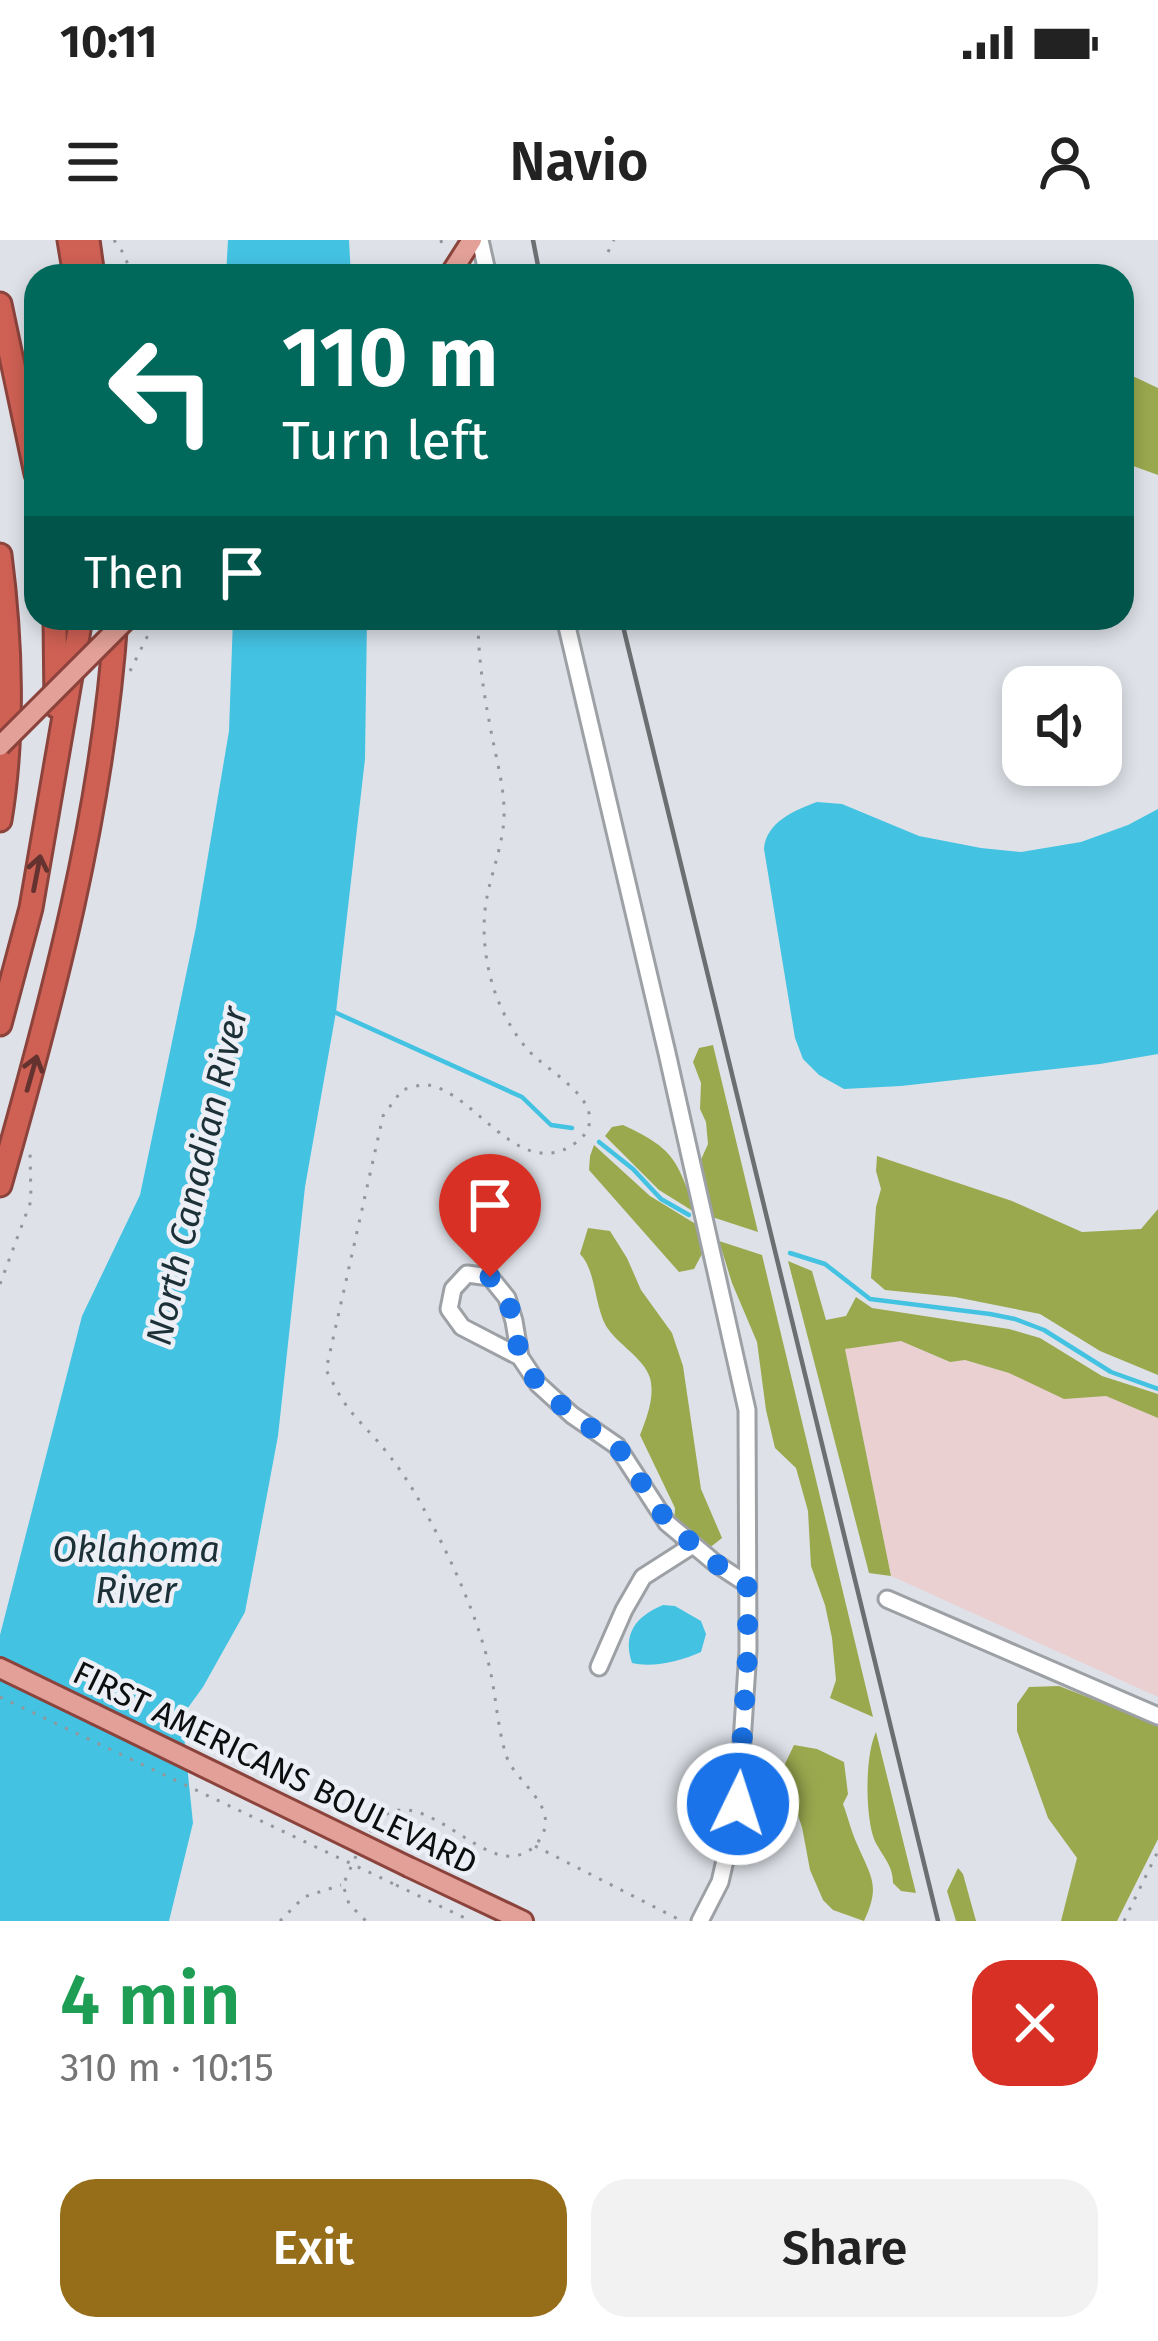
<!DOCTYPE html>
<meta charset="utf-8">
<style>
:root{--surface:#fff;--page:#f2f2f2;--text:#222;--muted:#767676;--accent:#966d18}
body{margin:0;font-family:"Fira Sans",sans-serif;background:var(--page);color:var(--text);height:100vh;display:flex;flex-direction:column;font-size:45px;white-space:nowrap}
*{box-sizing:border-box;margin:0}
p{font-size:39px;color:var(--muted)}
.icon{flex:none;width:66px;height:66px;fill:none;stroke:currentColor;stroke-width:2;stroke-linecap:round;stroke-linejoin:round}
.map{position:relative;height:1681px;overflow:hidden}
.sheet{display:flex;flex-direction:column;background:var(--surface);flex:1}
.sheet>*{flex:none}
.guide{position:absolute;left:24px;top:24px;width:1110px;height:366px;border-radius:36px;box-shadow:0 6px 18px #0003;background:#00695c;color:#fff;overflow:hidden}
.tools{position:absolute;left:1002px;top:426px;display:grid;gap:24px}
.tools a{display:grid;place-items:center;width:120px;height:120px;border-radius:24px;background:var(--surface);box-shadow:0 6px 18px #0003;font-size:60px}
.pin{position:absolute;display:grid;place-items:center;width:102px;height:102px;color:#fff;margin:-123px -51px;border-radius:50% 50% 50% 0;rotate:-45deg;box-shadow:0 0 12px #0007}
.pin .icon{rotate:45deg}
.me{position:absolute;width:132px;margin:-66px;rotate:4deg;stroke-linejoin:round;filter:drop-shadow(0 0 9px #0008)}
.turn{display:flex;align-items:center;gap:42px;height:252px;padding:0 60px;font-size:54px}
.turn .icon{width:156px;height:156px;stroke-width:2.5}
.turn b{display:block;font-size:84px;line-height:102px}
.then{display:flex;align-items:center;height:114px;padding:0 60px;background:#0003;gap:24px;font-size:45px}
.round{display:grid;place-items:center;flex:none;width:126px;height:126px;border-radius:36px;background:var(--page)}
.summary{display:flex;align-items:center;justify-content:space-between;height:204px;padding:0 60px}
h1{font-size:72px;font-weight:600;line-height:90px;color:#1e9e55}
.cta{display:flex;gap:24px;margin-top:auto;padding:24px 60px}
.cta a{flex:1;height:138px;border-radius:36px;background:var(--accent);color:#fff;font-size:48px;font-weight:600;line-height:138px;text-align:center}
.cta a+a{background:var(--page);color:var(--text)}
.status{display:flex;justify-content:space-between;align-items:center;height:84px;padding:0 60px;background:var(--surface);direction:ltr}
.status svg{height:33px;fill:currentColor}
header{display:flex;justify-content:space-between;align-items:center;height:156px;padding:0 60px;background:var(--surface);font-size:54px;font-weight:600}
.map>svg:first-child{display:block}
.industrial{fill:#ebd0d2}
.forest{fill:#9aa84e}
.water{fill:#44c2e2}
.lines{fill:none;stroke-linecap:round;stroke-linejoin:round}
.stream{stroke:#44c2e2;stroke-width:4.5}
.minor-casing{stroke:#9da1a6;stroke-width:21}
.major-casing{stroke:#8b433c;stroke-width:24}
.highway-casing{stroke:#8b433c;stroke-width:27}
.path{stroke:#93969a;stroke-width:3;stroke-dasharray:3 9;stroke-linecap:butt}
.minor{stroke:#fff;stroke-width:15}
.major{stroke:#e2a098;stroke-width:18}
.highway{stroke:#cf6054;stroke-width:21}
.rail{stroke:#6c6e72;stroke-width:4.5}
.major-bridge-casing{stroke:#8b433c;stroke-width:24;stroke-linecap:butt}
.path-bridge{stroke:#93969a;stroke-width:3;stroke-dasharray:3 9;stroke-linecap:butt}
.major-bridge{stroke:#e2a098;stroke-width:18}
.oneway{stroke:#64332f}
.route{stroke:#1a73e8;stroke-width:21;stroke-dasharray:0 37.8}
.labels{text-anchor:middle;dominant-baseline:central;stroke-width:9;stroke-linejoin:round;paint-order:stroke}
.street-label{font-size:33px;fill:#0d0e10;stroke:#eceff5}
.water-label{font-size:36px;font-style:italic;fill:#1c3137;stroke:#eceff5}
</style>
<div class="status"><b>10:11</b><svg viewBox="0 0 49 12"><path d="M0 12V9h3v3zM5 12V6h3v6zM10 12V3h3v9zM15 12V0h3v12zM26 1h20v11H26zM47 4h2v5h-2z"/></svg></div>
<header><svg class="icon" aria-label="menu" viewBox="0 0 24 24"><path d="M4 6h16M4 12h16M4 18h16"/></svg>Navio<svg class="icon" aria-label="person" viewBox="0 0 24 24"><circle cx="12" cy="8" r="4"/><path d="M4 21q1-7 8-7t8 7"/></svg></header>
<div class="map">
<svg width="1158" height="1681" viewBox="0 0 1158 1681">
<rect width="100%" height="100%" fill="#dee2e8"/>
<path class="industrial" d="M901,1101L949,1122L964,1120L1009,1133L1064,1158L1106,1156L1158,1178V1457L891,1336L845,1109Z"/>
<g class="forest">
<path d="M1122,131L1158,148V235L1122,222Z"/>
<path d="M713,805L758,992L709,976L699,924L708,904L706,882L700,869L701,843L693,822L699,808Z"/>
<path d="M623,885C675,909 677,920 696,973L659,950L605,896L612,887Z"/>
<path d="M594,905L650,956L699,986L703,1012L694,1029L679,1032L589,930L590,916Z"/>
<path d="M877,916L1012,961L1082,992L1141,989L1158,969V1135L1100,1111L1040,1074L955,1057L885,1050L871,1038L876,967L881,949L876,931Z"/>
<path d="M588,988L610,991L627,1018L641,1050L672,1093L683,1126L701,1249L722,1298L703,1313L679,1316L673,1298L675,1268L640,1195C647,1177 655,1157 650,1138C644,1118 617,1104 606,1086C594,1064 596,1030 580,1014Z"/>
<path d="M719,1001L762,1015L873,1477L830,1458L836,1440L832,1398L825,1365L811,1326L808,1271L796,1228L775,1208L766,1170L757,1102L732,1043Z"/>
<path d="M788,1021L812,1031L826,1080L846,1076L856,1057L872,1068L1009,1089L1040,1098L1102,1136L1158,1154V1178L1106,1156L1064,1159L1009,1133L965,1120L950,1122L901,1101L845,1109L891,1336L869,1333Z"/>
<path d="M1059,1446L1158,1484V1599L1117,1681H1061L1077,1618L1048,1578L1017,1491V1464L1029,1447Z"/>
<path d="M876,1492L916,1653L901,1651L893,1643C893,1624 881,1615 874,1599C865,1574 865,1515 876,1492Z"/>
<path d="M794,1505L817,1509L844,1522L848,1554L843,1564C848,1577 851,1591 857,1604C871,1637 881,1645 864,1681L833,1670L823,1660L810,1630L802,1587L782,1530Z"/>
<path d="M958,1628L963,1634L976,1681H956L947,1651Z"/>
</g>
<g class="water">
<path d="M228,0H349L351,36H226Z"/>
<path d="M233,378H367L365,519L336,772L305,947L278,1196L245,1372L203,1447L182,1476L193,1583L169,1681H0V1395L82,1076L140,955L196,687L229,491Z"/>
<path d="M817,562L842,564L919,596L981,608L1021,612L1081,602L1128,585L1158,569V814L1100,824L901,846L844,849L819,835L803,819L795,798L764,609C766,582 795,570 817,562Z"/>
<path d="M663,1365L675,1366L701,1381L706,1394L701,1412C681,1421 653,1428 632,1423C622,1394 636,1376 663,1365Z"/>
</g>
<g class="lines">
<g class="stream">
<path d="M332,771L522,857L551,885L572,888"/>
<path d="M599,902L633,929L661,959L689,975"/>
<path d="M790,1013L825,1024L870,1059L990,1074L1015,1079L1044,1090L1111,1132L1158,1149"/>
</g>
<g class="minor-casing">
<g id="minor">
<path d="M480,0L488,36"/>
<path d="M565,378L667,813L747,1170L748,1410L738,1564L720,1642L700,1681"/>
<path d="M520,1117L462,1087L449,1069L453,1049L467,1034L490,1037L507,1058L514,1081L520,1117L538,1144L572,1175L617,1206L667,1283L715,1323L747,1344"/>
<path d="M887,1359L1158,1476"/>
<path d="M599,1427L624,1370L643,1337L693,1305"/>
</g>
</g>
<g class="major-casing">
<g id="major">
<path d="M449,36L472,0"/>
<path d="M0,1428L95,1474"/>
<path d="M409,1627L523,1681"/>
</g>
</g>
<g class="highway-casing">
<g id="highway">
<path d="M69,0L75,36"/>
<path d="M88,0L93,36"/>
<path d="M0,64L36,234"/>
<path d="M0,315C11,400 14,496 0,580"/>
<path d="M55,378L56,466"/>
<path d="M0,784L31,668L81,378"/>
<path d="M0,945C53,759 103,572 116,378"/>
</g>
</g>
<g class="path">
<path d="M114,0L124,14L132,36"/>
<path d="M441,0L443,11"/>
<path d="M608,12L614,0"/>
<path d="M130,431L150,391L151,378"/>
<path d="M0,1044L31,961L30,909"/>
<path d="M370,1592C405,1532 465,1612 506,1616C519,1617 531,1612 538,1602C564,1567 515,1544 506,1515C497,1486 496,1454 489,1425C475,1370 449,1314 421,1264C410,1243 395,1222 380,1204C368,1190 354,1177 344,1162C337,1152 332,1140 326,1130L383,876L402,850C410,848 420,844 428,845C474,853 512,930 563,910C571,907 580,900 585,894C607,861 547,831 529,811C517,798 507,781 500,765C486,733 480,692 487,657C492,631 503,604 504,577C505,550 497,522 492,496C484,456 478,418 478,378"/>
<path d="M535,1606L682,1681"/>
<path d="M356,1616L343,1645L349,1664L366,1681"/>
<path d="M396,1645L471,1681"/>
<path d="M280,1681L304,1657L341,1645"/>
<path d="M1124,1681L1158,1611"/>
</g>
<use href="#minor" class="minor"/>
<use href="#major" class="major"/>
<use href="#highway" class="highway"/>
<g class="rail">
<path d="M533,0L540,36"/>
<path d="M621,378L938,1681"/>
</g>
<g class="major-bridge-casing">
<g id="major-bridge">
<path d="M0,506L128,378"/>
<path d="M95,1474L409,1627"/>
</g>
</g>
<path class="path-bridge" d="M0,1457L396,1645"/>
<use href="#major-bridge" class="major-bridge"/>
</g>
<defs><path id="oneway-shaft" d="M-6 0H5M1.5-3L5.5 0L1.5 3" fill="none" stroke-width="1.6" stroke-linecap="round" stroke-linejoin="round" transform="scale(3)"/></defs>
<g class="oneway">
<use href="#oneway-shaft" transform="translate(37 633) rotate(-79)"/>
<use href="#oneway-shaft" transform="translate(32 833) rotate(-74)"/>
</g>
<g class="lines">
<path class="route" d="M490,1037L507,1058L514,1081L520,1117L538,1144L572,1175L617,1206L668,1283L715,1323L747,1344L748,1409L738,1564"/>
</g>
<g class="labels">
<g class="street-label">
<text transform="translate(275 1528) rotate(26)">FIRST AMERICANS BOULEVARD</text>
</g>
<g class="water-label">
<text transform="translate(197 936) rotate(-77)">North Canadian River</text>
<text x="136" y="1310">Oklahoma<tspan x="136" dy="41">River</tspan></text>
</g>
</g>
</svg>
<div class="tools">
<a><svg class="icon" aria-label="sound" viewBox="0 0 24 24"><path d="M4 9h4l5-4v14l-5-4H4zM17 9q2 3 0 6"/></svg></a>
</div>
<div class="pin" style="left:490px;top:1037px;background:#d93025"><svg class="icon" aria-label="arrive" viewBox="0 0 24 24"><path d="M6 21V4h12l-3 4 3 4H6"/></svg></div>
<svg class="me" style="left:738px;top:1564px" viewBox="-20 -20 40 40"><circle r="17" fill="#1a73e8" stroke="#fff" stroke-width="3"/><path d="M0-11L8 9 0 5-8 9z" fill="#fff"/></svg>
<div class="guide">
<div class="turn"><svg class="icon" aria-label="left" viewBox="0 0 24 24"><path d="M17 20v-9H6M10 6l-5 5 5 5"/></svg><div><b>110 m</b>Turn left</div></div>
<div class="then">Then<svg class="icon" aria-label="arrive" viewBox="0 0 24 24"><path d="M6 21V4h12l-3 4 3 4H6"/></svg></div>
</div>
</div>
<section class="sheet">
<div class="summary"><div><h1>4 min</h1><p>310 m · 10:15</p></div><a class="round" style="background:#d93025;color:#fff"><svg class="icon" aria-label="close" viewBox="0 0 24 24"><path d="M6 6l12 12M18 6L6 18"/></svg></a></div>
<div class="cta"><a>Exit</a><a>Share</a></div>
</section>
